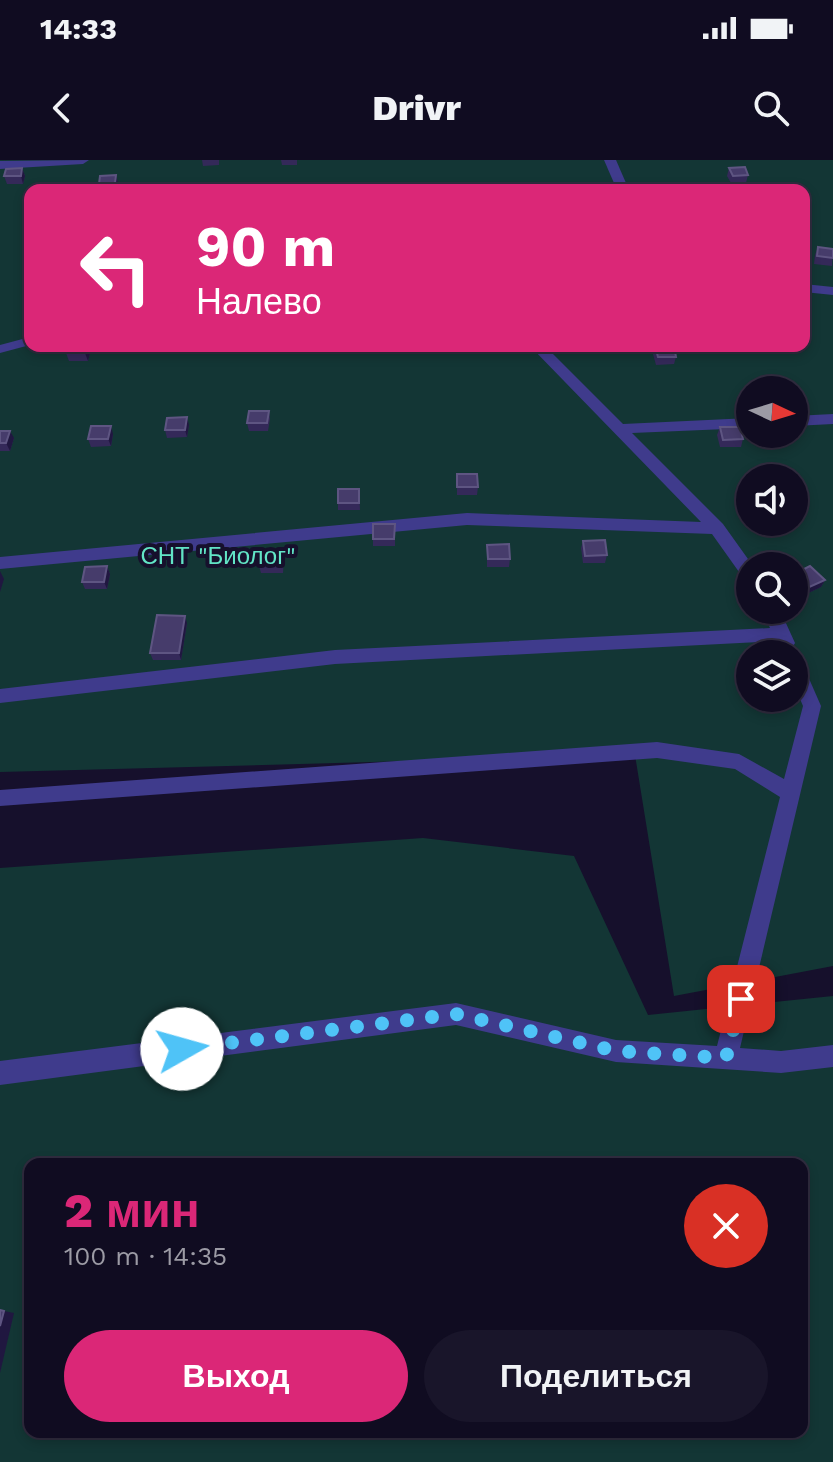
<!DOCTYPE html>
<html lang="ru">
<meta charset="utf-8">
<style>
:root{--surface:#100c21;--page:#19152a;--text:#f1f3f6;--muted:#9c9ba5;--line:#302c3f;--accent:#db2777}
body{margin:0;font-family:"Work Sans",sans-serif;background:var(--page);color:var(--text);height:100vh;display:flex;flex-direction:column;font-size:30px;white-space:nowrap}
*{box-sizing:border-box;margin:0}
p{font-size:26px;color:var(--muted)}
.icon{flex:none;width:44px;height:44px;fill:none;stroke:currentColor;stroke-width:2;stroke-linecap:round;stroke-linejoin:round}
.map{position:relative;flex:1;overflow:hidden}
.side{position:absolute;left:24px;top:998px;width:784px;height:280px;display:flex;flex-direction:column;background:var(--surface);border-radius:16px;box-shadow:0 4px 12px #0003,0 0 0 2px var(--line)}
.side>*{flex:none}
.hud{position:absolute;left:24px;top:24px;width:786px;height:168px;border-radius:16px;box-shadow:0 4px 12px #0003,0 0 0 2px var(--line);background:#db2777;color:#fff;overflow:hidden}
.needle{width:52px;rotate:94deg}
.fabs{position:absolute;left:736px;top:216px;display:grid;gap:16px}
.fabs a{display:grid;place-items:center;width:72px;height:72px;border-radius:50%;background:var(--surface);box-shadow:0 4px 12px #0003,0 0 0 2px var(--line);font-size:40px}
.pin{position:absolute;display:grid;place-items:center;width:68px;height:68px;color:#fff;margin:-34px;border-radius:16px;box-shadow:0 4px 12px #0006}
.me{position:absolute;width:88px;margin:-44px;rotate:83deg;stroke-linejoin:round;filter:drop-shadow(0 0 6px #0008)}
.turn{display:flex;align-items:center;gap:28px;height:168px;padding:0 40px;font-size:36px}
.turn .icon{width:104px;height:104px;stroke-width:2.5}
.turn b{display:block;font-size:56px;line-height:68px}
.round{display:grid;place-items:center;flex:none;width:84px;height:84px;border-radius:42px;background:var(--page)}
.headline{display:flex;align-items:center;justify-content:space-between;height:136px;padding:0 40px}
h1{font-size:48px;font-weight:800;line-height:60px;color:var(--accent)}
.action{display:flex;gap:16px;margin-top:auto;padding:16px 40px}
.action a{flex:1;height:92px;border-radius:48px;background:var(--accent);color:#fff;font-size:32px;font-weight:800;line-height:92px;text-align:center}
.action a+a{background:var(--page);color:var(--text)}
.status{display:flex;justify-content:space-between;align-items:center;height:56px;padding:0 40px;background:var(--surface);direction:ltr}
.status svg{height:22px;fill:currentColor}
header{display:flex;justify-content:space-between;align-items:center;height:104px;padding:0 40px;background:var(--surface);font-size:36px;font-weight:800}
.map>svg:first-child{display:block}
.green{fill:#133635;fill-rule:evenodd}
.lines{fill:none;stroke-linecap:round;stroke-linejoin:round}
.lane{fill:#3f3b8c;fill-rule:evenodd}
.wall{fill:#342959}
.shaded-wall{fill:#201740}
.building{fill:#463c6b;stroke:#5e5582;stroke-width:2}
.route{stroke:#4fc3f7;stroke-width:14;stroke-dasharray:0 25.2}
.labels{text-anchor:middle;dominant-baseline:central;stroke-width:8;stroke-linejoin:round;paint-order:stroke}
.park-label{font-size:24px;fill:#62e4c6;stroke:#16102c}
</style>
<div class="status"><b>14:33</b><svg viewBox="0 0 49 12"><path d="M0 12V9h3v3zM5 12V6h3v6zM10 12V3h3v9zM15 12V0h3v12zM26 1h20v11H26zM47 4h2v5h-2z"/></svg></div>
<header><svg class="icon" aria-label="back" viewBox="0 0 24 24"><path d="M15 5l-7 7 7 7"/></svg>Drivr<svg class="icon" aria-label="search" viewBox="0 0 24 24"><circle cx="10" cy="10" r="6"/><path d="M15 15l6 6"/></svg></header>
<div class="map">
<svg width="833" height="1302" viewBox="0 0 833 1302">
<rect width="100%" height="100%" fill="#16102c"/>
<g class="green">
<path d="M0,0H833V806L674,836L635,595L0,612ZM30,30H804V186H30ZM750,230H794V274H750ZM750,318H794V362H750ZM750,406H794V450H750ZM750,494H794V538H750Z"/>
<path d="M423,678L574,696L648,855L833,836V1302H0V708ZM30,1004H802V1272H30Z"/>
</g>
<g class="lines">
<g class="lane">
<path d="M89,0L83,4L0,9V1Z"/>
<path d="M604,0H616L629,30H617Z"/>
<path d="M804,124L833,127V135L804,132Z"/>
<path d="M30,177V185L0,193V185Z"/>
<path d="M530,186H545L623,264L750,258V268L632,273L723,364L753,406H750V421L744,419L712,374L467,365L0,409V397L467,353L701,362Z"/>
<path d="M833,254V264L794,266V256Z"/>
<path d="M762,450H780L795,483L792,488H780L776,481L335,504L0,543V529L335,490L770,468Z"/>
<path d="M794,496L800,498L821,546L740,888L781,891L833,885V907L781,913L616,902L456,865L0,925V901L456,843L616,880L717,886L780,637L735,609L657,598L0,646V630L657,582L739,594L784,619L803,546L794,525Z"/>
</g>
</g>
<g class="wall">
<path d="M202,0H219V5L203,6Z"/>
<path d="M281,0H297V5H282Z"/>
<path d="M22,8L25,16L23,24H7L4,16Z"/>
<path d="M729,8L748,15L746,23H731L727,16Z"/>
<path d="M116,15L118,23L117,30H100L99,24Z"/>
<path d="M818,87L833,89L832,106L814,104L815,95Z"/>
<path d="M69,186H89L91,190L88,201H69L66,193Z"/>
<path d="M655,186L676,197L674,204L656,205L653,194Z"/>
<path d="M269,251L270,259L268,271H249L247,263Z"/>
<path d="M189,265L187,277L167,278L165,270Z"/>
<path d="M720,267L743,279L741,287H720L717,275Z"/>
<path d="M0,271L14,278L10,291H0Z"/>
<path d="M113,274L111,286L91,287L88,279Z"/>
<path d="M457,314L478,327L477,335H457Z"/>
<path d="M359,329L360,350H338V343Z"/>
<rect x="373" y="364" width="22" height="22"/>
<path d="M583,381L607,395L605,403H583L581,388Z"/>
<path d="M487,385L510,399L509,407H487Z"/>
<path d="M283,391L284,398L283,413H261L259,406Z"/>
<path d="M107,406L110,414L107,429H85L82,422Z"/>
<path d="M794,414L825,420L821,427L804,435L794,425Z"/>
<path d="M187,463L181,500H153L150,493Z"/>
</g>
<g class="shaded-wall">
<path d="M22,8L25,16L23,24L21,16Z"/>
<path d="M116,15L118,23L116,30L115,23Z"/>
<path d="M87,186H89L91,190L88,201L85,193Z"/>
<path d="M187,257L189,265L187,277L185,270Z"/>
<path d="M111,266L113,274L111,286L108,279Z"/>
<path d="M10,271L14,278L10,291L6,283Z"/>
<path d="M107,406L110,414L107,429L104,422Z"/>
<path d="M0,411L4,419L0,432Z"/>
<path d="M825,420L821,427L804,435L807,428Z"/>
<path d="M185,456L187,463L181,500L179,493Z"/>
<path d="M4,1151L14,1153L0,1213V1166Z"/>
</g>
<g class="building">
<path d="M745,7L748,15L733,16L729,8Z"/>
<path d="M22,8L21,16H4L6,9Z"/>
<path d="M116,15L115,23L99,24L100,16Z"/>
<path d="M818,87L833,89V98L817,96Z"/>
<path d="M69,186H87L85,193H66Z"/>
<path d="M655,186H674L676,197H658Z"/>
<path d="M249,251H269L267,263H247Z"/>
<path d="M187,257L185,270H165L167,258Z"/>
<path d="M91,266H111L108,279H88Z"/>
<path d="M720,267H740L743,279L723,280Z"/>
<path d="M0,271H10L6,283H0Z"/>
<path d="M457,314H477L478,327H457Z"/>
<rect x="338" y="329" width="21" height="14"/>
<path d="M373,364H395L394,379H373Z"/>
<path d="M605,380L607,395L585,396L583,381Z"/>
<path d="M509,384L510,399H488L487,385Z"/>
<path d="M261,391H283L282,406H259Z"/>
<path d="M107,406L104,422H82L85,407Z"/>
<path d="M810,406L825,420L807,428L794,414Z"/>
<path d="M157,455L185,456L179,493H150Z"/>
<path d="M0,1150L4,1151L0,1166Z"/>
</g>
<g class="lines">
<path class="route" d="M182,889L456,854L616,891L726,898L741,839"/>
</g>
<g class="labels">
<g class="park-label">
<text x="218" y="396">СНТ "Биолог"</text>
</g>
</g>
</svg>
<div class="fabs">
<a><svg class="needle" viewBox="-14 -14 28 28"><path d="M0-13l5 13h-10z" fill="#e53935"/><path d="M0 13l5-13h-10z" fill="#9c9ba5"/></svg></a>
<a><svg class="icon" aria-label="sound" viewBox="0 0 24 24"><path d="M4 9h4l5-4v14l-5-4H4zM17 9q2 3 0 6"/></svg></a>
<a><svg class="icon" aria-label="search" viewBox="0 0 24 24"><circle cx="10" cy="10" r="6"/><path d="M15 15l6 6"/></svg></a>
<a><svg class="icon" aria-label="layers" viewBox="0 0 24 24"><path d="M12 4l9 5-9 5-9-5zM3 14l9 5 9-5"/></svg></a>
</div>
<div class="pin" style="left:741px;top:839px;background:#d93025"><svg class="icon" aria-label="arrive" viewBox="0 0 24 24"><path d="M6 21V4h12l-3 4 3 4H6"/></svg></div>
<svg class="me" style="left:182px;top:889px" viewBox="-20 -20 40 40"><circle r="19" fill="#fff"/><path d="M0-13L10 11 0 6-10 11z" fill="#4fc3f7"/></svg>
<div class="hud">
<div class="turn"><svg class="icon" aria-label="left" viewBox="0 0 24 24"><path d="M17 20v-9H6M10 6l-5 5 5 5"/></svg><div><b>90 m</b>Налево</div></div>
</div>
<section class="side">
<div class="headline"><div><h1>2 мин</h1><p>100 m · 14:35</p></div><a class="round" style="background:#d93025;color:#fff"><svg class="icon" aria-label="close" viewBox="0 0 24 24"><path d="M6 6l12 12M18 6L6 18"/></svg></a></div>
<div class="action"><a>Выход</a><a>Поделиться</a></div>
</section>
</div>
